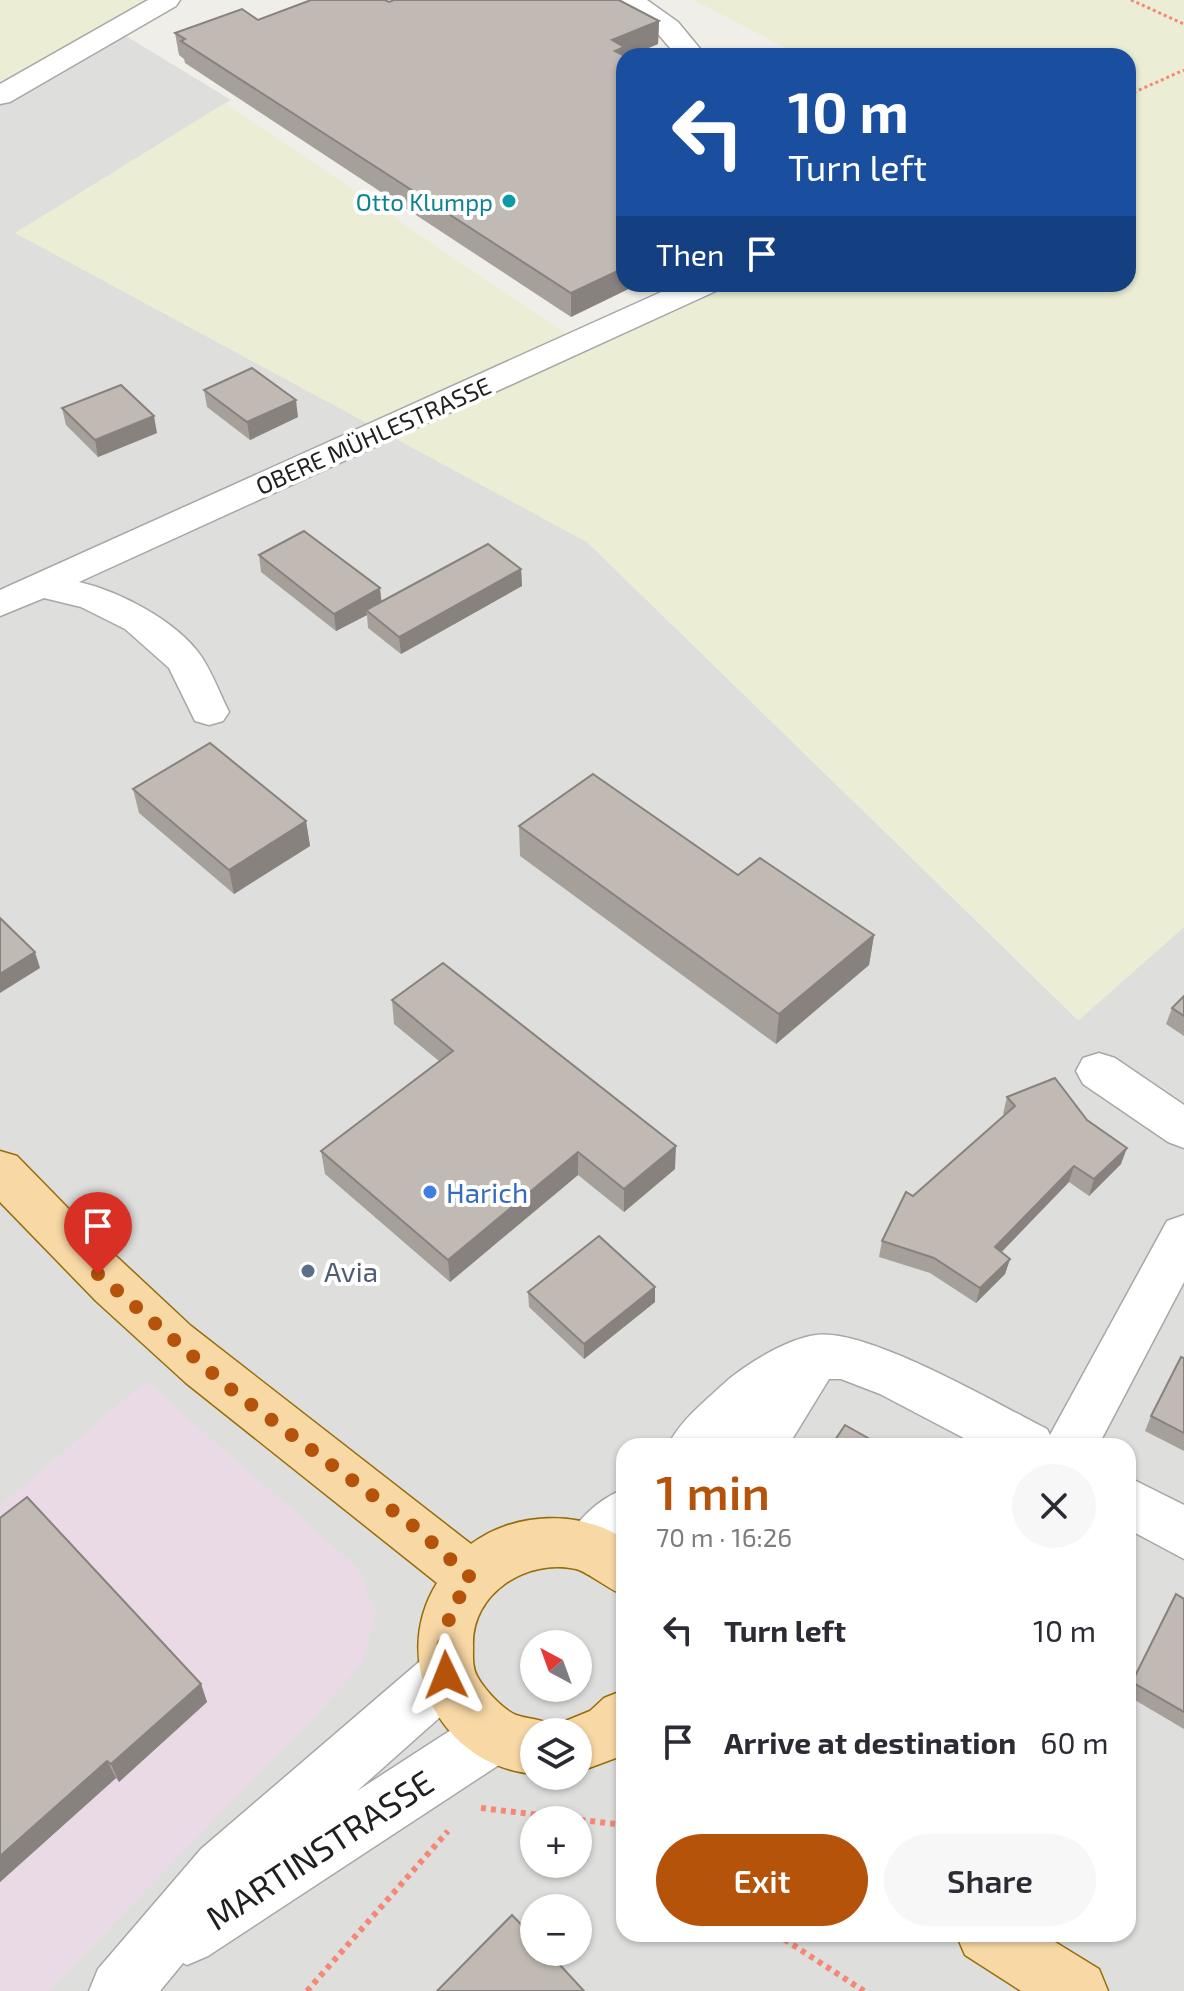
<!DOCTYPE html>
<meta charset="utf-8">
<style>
:root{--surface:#fff;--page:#f7f7f7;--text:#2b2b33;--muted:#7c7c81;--accent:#b45309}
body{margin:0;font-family:"Exo 2",sans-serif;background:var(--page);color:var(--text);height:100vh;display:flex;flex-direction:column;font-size:30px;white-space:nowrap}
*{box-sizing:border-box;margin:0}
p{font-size:26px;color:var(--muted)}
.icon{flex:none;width:44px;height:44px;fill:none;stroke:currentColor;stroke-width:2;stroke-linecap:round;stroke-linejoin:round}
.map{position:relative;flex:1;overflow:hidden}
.sheet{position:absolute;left:616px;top:1438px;width:520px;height:504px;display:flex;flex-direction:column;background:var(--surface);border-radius:24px;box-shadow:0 2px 6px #0004}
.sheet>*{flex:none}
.banner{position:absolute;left:616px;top:48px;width:520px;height:244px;border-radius:24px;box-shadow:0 2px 6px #0004;background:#1a4fa0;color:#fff;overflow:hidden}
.needle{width:52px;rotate:319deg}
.buttons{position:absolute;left:520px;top:1630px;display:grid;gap:16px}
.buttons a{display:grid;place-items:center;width:72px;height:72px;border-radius:50%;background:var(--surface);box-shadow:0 2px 6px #0004;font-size:40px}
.pin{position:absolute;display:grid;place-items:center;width:68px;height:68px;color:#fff;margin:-82px -34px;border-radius:50% 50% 50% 0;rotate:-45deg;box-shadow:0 0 8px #0007}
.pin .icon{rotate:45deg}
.me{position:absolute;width:88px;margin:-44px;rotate:358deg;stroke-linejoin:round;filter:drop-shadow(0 0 6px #0008)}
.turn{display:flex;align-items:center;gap:28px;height:168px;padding:0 40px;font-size:36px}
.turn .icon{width:104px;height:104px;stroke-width:2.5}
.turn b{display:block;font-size:56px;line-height:68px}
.then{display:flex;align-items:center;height:76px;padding:0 40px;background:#0003;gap:16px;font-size:30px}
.round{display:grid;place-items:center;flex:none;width:84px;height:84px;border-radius:42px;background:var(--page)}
.summary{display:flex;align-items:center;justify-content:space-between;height:136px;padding:0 40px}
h1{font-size:48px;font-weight:600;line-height:60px;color:var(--accent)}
.primary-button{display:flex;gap:16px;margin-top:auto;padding:16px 40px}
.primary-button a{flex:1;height:92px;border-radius:48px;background:var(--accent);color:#fff;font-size:32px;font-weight:600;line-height:92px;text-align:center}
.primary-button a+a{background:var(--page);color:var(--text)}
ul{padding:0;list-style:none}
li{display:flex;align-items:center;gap:24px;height:112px;padding:0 40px}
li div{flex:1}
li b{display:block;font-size:30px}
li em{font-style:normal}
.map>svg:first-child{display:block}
.residential{fill:#dededd;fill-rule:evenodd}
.industrial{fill:#e9dae6}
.farmland{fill:#ebeed4}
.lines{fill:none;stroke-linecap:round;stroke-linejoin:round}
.minor-casing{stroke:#a7a7a7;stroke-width:3}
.major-casing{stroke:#966d07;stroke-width:3}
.path-far1{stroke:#f48875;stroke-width:3;stroke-dasharray:3 3;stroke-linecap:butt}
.path{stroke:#f48875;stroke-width:6;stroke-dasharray:5 5;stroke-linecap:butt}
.minor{fill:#fff;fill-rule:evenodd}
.major{fill:#f8d8a5;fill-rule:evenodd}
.wall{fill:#a6a09b}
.shaded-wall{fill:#87827e}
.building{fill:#c1bab4;stroke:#87827e;stroke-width:2}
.route{stroke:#b45309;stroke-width:14;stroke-dasharray:0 25.2}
.culture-dot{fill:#0f9aa8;stroke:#fff;stroke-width:3}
.shop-dot{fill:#3f7fe0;stroke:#fff;stroke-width:3}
.service-dot{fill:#5c6f8a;stroke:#fff;stroke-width:3}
.labels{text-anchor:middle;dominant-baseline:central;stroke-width:8;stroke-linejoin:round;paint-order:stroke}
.far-culture-label{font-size:24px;fill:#0d838f;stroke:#fff;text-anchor:end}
.far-street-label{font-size:24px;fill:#202020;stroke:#fff}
.shop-label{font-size:28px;fill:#366cbe;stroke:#fff;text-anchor:start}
.service-label{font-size:28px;fill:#4e5e75;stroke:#fff;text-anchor:start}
.near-street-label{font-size:34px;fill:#202020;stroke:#fff}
</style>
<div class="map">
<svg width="1184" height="1991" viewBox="0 0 1184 1991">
<rect width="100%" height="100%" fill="#f0eee8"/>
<path class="residential" d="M121,33L231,100L16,233L587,542L1078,1020L1184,927V1991H0V105ZM624,1446H1128V1934H624ZM534,1644H578V1688H534ZM534,1732H578V1776H534ZM534,1820H578V1864H534ZM534,1908H578V1952H534Z"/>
<path class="industrial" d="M146,1381L358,1568L376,1613L362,1663L318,1713L49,1991H0V1506Z"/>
<g class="farmland">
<path d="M0,0H176L0,105Z"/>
<path d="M694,0H1184V927L1079,1020L587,542L15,233L225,103L578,342L706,284H1128V56H801Z"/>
</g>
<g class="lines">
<g class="minor-casing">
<g id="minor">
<path d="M148,0H180L176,6L10,102L0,104V84Z"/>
<path d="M617,0H647L678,22L706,56H677L658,34Z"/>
<path d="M679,284H721L716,291L79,582C119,591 177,621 201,656C212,672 220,694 229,712L223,721L209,725L195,721L169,668L125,629L81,607L44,598L0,616V590Z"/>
<path d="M1099,1053L1115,1058L1184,1105V1148L1168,1142L1083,1084L1076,1071L1083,1058Z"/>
<path d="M1184,1215V1282L1098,1446H979L880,1394L841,1379H829L788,1446H733L736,1439L729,1446H668C679,1422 701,1405 720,1387C742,1366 786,1339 816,1335C868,1328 997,1404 1047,1429L1050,1435L1167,1221Z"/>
<path d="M1128,1477L1184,1505V1559L1128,1529Z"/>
<path d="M624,1489V1550L609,1565L590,1572L571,1565L563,1547C575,1521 597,1500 624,1489Z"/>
<path d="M446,1648L466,1656L474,1675L466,1694L357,1791L474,1715L494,1707L514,1715L522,1735L514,1755L208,1956L187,1965L183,1963L160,1991H89L98,1969L201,1849L426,1656Z"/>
</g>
</g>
<g class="major-casing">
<g id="major">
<path d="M0,1151L17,1156L102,1243L191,1326L471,1544C515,1512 579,1509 624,1539V1595C609,1590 588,1572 576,1569C527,1558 471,1593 473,1646C473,1656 472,1667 477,1676C484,1689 502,1709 516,1715C530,1720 545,1718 556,1729L558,1724L590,1711L604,1698L624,1690V1755L578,1772V1732H534V1774C441,1766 388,1662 437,1583L186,1383L96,1301L0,1202Z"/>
<path d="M956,1934H1042L1099,1969L1108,1991H1021L965,1955Z"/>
</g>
</g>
<g class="path-far1">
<path d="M1131,0L1184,24"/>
<path d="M1128,95L1184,70"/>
</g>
<g class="path">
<path d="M481,1808L624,1825"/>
<path d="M776,1934L864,1991"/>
<path d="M307,1991L448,1831"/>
</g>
<use href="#minor" class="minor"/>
<use href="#major" class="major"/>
</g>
<g class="wall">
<path d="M389,2L659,21L658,44L629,56H624L571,317L185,63L184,59L179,55L175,33L258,20Z"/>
<path d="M204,390L298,417L250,440L207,407Z"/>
<path d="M62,408L157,433L98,457L66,425Z"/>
<path d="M259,555L382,602L521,569L522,586L401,654L368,628L367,615L336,631L261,572Z"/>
<path d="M133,789L306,821L310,846L234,894L139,813Z"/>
<path d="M519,826L738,875L874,935L869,965L776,1044L520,856Z"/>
<path d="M1184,996V1036L1166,1024L1172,1008Z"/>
<path d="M392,1000L675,1169L624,1212L578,1175L450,1282L325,1174L321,1151L439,1061L394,1024Z"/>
<path d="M1007,1097L1121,1164L1089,1196L1069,1182L1001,1252L1010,1259L1005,1274L976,1303L930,1273L879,1257L882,1241L913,1196L1005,1115L1003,1114Z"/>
<path d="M528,1292L655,1302L584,1359L529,1307Z"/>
<path d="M1184,1358V1451L1145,1431L1151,1416Z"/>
<path d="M0,1518L201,1684L207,1702L119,1782L116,1778L0,1882Z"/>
<path d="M1176,1594L1184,1599V1729L1128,1696V1690Z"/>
</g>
<g class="shaded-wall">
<path d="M659,21L658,44L629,56H624L612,63V40Z"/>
<path d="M624,268V284H639L571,317V293Z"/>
<path d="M296,400L298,417L250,440L247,422Z"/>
<path d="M154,416L157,433L98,457L95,440Z"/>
<path d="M521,569L522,586L401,654L399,637Z"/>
<path d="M380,588L382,606L366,610L367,615L336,631L334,614Z"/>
<path d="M306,821L310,846L234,894L229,870Z"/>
<path d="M874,935L869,965L776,1044L779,1014Z"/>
<path d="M35,952L40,968L0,993V974Z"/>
<path d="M676,1146L675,1169L624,1212V1189Z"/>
<path d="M1127,1148L1121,1164L1089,1196L1094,1179Z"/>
<path d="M578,1152V1175L450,1282L448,1260Z"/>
<path d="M1074,1166L1069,1182L991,1263L995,1247Z"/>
<path d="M1010,1259L1005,1274L976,1303L980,1288Z"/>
<path d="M655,1287V1302L584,1359V1344Z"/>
<path d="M201,1684L207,1702L119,1782L111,1764Z"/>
<path d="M107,1761L116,1778L0,1882V1856Z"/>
</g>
<g class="building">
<path d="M311,0H385L389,2L394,0H619L659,21L612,40L624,47L615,51L625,56H624V268L571,293L181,41L185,39L175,33L242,9L258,20Z"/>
<path d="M252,368L296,400L247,422L204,390Z"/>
<path d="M121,385L154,416L95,440L62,408Z"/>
<path d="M304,531L380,588L334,614L259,555Z"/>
<path d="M488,544L521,569L399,637L366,610Z"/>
<path d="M210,743L306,821L229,870L133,789Z"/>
<path d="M593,774L738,875L760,858L874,935L779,1014L519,826Z"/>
<path d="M0,918L35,952L0,974Z"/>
<path d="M443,963L676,1146L624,1189L578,1152L448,1260L321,1151L453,1051L392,1000Z"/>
<path d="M1184,996V1016L1172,1008Z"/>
<path d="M1055,1078L1087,1120L1127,1148L1094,1179L1074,1166L995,1247L1010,1259L980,1288L934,1258L882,1241L906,1192L913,1196L1015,1106L1007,1097Z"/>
<path d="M599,1236L655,1287L584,1344L528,1292Z"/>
<path d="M1181,1357L1184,1358V1433L1151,1416Z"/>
<path d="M845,1425L882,1446H831Z"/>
<path d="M27,1497L201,1684L111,1764L107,1761L0,1856V1518Z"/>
<path d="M1176,1594L1184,1599V1712L1132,1682Z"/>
<path d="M512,1915L534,1938V1952H548L584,1991H437Z"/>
</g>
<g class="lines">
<path class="route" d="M98,1274L233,1391L416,1528L471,1578C450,1611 438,1634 446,1675"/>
</g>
<circle class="culture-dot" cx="509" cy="201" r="8"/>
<circle class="shop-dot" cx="430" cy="1192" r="8"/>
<circle class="service-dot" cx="308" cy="1271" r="8"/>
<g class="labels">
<g class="far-culture-label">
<text x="493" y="201">Otto Klumpp</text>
</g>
<g class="far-street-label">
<text transform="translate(373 435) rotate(-24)">OBERE MÜHLESTRASSE</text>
</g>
<g class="shop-label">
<text x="446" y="1192">Harich</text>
</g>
<g class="service-label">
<text x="324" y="1271">Avia</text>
</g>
<g class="near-street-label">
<text transform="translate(319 1849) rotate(-33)">MARTINSTRASSE</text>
</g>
</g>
</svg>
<div class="buttons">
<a><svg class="needle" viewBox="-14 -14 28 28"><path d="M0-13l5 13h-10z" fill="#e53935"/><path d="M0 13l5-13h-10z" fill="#7c7c81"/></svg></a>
<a><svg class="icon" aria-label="layers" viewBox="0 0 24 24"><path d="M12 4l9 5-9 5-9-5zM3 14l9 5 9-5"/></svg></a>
<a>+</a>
<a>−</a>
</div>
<div class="pin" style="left:98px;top:1274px;background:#d93025"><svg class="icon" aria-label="arrive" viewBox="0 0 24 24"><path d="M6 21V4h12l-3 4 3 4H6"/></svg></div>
<svg class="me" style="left:446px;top:1675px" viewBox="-20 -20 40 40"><path d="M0-17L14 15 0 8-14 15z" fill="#b45309" stroke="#fff" stroke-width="4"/></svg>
<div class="banner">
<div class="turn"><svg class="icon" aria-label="left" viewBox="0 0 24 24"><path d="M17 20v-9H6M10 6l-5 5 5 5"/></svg><div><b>10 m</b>Turn left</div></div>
<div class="then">Then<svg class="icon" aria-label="arrive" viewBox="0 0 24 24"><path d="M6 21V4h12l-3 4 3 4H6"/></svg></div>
</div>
<section class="sheet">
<div class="summary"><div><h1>1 min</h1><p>70 m · 16:26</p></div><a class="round"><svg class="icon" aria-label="close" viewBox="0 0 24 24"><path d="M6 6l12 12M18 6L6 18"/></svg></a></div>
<ul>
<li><svg class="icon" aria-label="left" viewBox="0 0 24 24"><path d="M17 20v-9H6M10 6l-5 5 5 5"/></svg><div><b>Turn left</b></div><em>10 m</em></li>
<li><svg class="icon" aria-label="arrive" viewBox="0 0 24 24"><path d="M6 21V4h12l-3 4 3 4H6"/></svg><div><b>Arrive at destination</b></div><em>60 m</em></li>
</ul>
<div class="primary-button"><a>Exit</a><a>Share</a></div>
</section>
</div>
